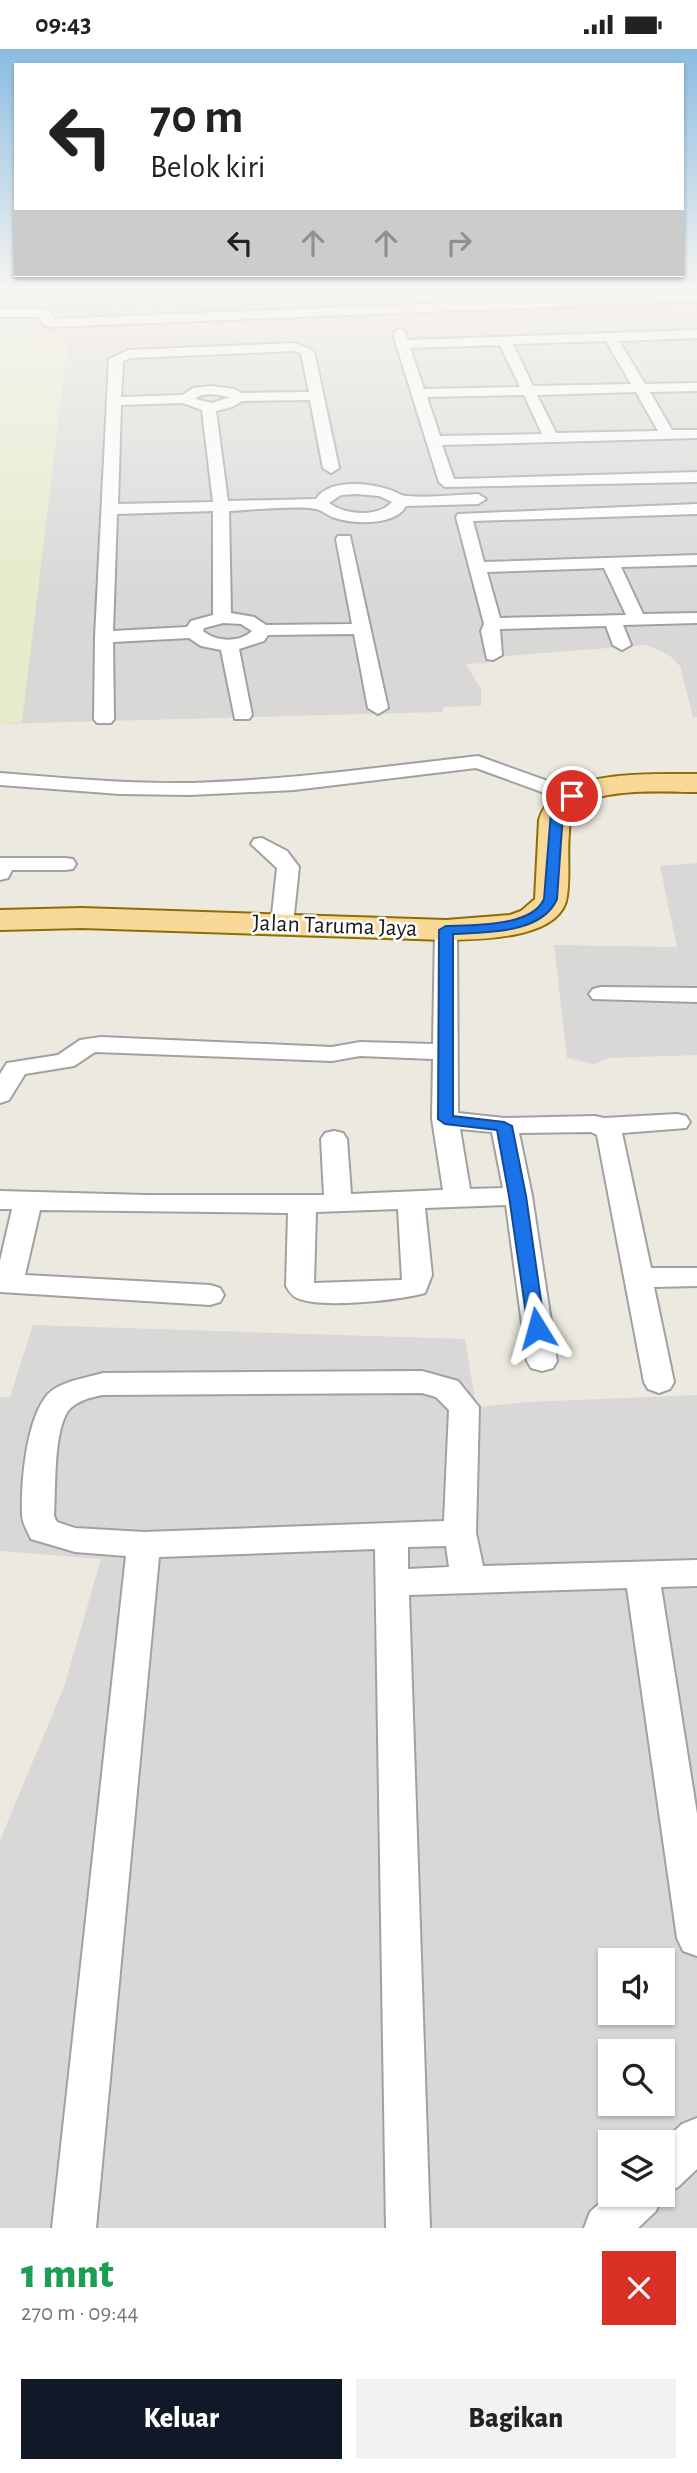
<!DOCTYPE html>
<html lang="id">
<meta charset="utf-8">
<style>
:root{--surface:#fff;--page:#f2f2f2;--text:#222;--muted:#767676;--accent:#111827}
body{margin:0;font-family:"Alegreya Sans",sans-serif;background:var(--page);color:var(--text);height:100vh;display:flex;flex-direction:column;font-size:26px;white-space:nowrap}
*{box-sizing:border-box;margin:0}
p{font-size:23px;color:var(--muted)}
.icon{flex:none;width:38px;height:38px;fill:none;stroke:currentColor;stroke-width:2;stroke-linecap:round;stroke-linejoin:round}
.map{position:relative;height:2179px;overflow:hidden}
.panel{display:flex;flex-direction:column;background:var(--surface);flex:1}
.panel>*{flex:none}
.banner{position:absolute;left:14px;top:14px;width:670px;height:214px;border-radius:0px;box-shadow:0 2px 5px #0004;background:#fff;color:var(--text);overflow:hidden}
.controls{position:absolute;left:598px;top:1899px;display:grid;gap:14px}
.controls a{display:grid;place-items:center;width:77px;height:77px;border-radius:0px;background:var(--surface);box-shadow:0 2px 5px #0004;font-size:35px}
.pin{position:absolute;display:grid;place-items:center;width:60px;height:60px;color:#fff;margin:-30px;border:4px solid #fff;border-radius:50%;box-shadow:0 2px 7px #0007}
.me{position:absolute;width:77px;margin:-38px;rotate:352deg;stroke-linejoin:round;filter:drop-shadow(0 0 5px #0008)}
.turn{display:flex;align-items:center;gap:24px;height:147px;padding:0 21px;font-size:32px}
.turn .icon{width:91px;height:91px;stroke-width:2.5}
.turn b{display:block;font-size:49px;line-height:60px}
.lanes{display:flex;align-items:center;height:66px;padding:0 21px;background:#0003;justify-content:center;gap:35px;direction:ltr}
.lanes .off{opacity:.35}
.round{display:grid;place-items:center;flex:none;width:74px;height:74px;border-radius:0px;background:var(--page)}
.summary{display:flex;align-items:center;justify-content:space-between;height:119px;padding:0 21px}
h1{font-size:42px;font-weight:800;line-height:52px;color:#1e9e55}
.action{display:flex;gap:14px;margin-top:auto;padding:14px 21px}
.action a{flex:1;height:80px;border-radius:0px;background:var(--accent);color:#fff;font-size:28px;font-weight:800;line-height:80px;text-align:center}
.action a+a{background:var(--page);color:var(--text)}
.status{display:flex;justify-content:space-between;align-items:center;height:49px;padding:0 35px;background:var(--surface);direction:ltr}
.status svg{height:19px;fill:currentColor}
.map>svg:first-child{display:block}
.residential{fill:#d9d8d7;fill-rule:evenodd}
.commercial{fill:#edd3cf}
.farmland{fill:#e5ebcb}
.grass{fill:#bfe6a6}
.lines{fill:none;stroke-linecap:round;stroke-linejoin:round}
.minor-casing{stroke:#a1a1a1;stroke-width:4}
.primary-casing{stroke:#8d6d04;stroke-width:4}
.minor{fill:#fff;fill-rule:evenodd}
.primary{fill:#f9d998;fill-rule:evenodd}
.route{fill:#1a73e8;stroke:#114b97;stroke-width:2}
.labels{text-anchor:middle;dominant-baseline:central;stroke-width:5;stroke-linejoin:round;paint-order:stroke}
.street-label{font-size:24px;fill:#1a1a1a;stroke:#fff}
</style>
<div class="status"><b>09:43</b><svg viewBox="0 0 49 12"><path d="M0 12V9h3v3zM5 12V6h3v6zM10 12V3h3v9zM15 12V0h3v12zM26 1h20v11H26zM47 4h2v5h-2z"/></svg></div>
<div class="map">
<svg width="697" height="2179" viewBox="0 0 697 2179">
<rect width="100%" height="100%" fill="#ece9e0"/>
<g class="residential">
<path d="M0,242H697V668H693L680,617L669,606L647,596L491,608L487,614L466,615L481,640V657L443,658V663L0,675Z"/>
<path d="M697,814V1006L609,1009L594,1015L567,1009L554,896L677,898L660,817Z"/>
<path d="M33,1276L465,1290L476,1358L528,1353L697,1346V2179H0V1791L64,1638L101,1510L0,1502V1348H10ZM611,1911H663V1964H611ZM611,2002H663V2054H611ZM611,2093H663V2146H611Z"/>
</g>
<path class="commercial" d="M549,242H697V268L32,295L35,277L47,262Z"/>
<g class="farmland">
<path d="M0,242H63L56,252L0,254Z"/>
<path d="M35,277L33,295L68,293L22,673L0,675V278Z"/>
</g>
<path class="grass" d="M63,242H549L47,262Z"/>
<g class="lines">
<g class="minor-casing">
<g id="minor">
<path d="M697,244V252L51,278L43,276L39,268H0V260H42L51,264L54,270Z"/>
<path d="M399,280L404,281L408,291L697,281V289L619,292L645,335L697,334V342L650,343L672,381H697V389L442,396L454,430L697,423V433L445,438L439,433L396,295L393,284ZM606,292L631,335L533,337L513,295ZM500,296L520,338L424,340L410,299ZM636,343L658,382L556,384L537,346ZM524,346L542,385L440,387L427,348Z"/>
<path d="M295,294L314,302L339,419L331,424L323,419L310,351L242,352L232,358L216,362L228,452L316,450C329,430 367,434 387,440C394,441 400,447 407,447C430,449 455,446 478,445L486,450L478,455L406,457C395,477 354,475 335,469C328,467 322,461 316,460C299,456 249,461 229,462L231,564L254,568L266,576L352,575L336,490L338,487H350L388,659L378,665L368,659L354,585L268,586L264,592L239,600L252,666L249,670H235L221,601L201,597L189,589L113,593L114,670L111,674H97L94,670L95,588L109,310L129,301ZM294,302L301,304L309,343L242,344L234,340L211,337L193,339L183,346L121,348L123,312L131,309ZM211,345L230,348L212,354L195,350L201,346ZM183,354L202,361L213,453L118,455L121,356ZM357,445L379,447L392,453C378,469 345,466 329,454L341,446ZM213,462V566L191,572L187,578L113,582L117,465ZM223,574L241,575L252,582C240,594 216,593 203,582L204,579Z"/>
<path d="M697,455V465L473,472L484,513L697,506V516L621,518L643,565L697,564V574L623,576L631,596L622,601L613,596L606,577L500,580L502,606L493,611L487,610L481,582L484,575L456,468L458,465ZM604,519L626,566L500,569L487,523Z"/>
<path d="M478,707L578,743L581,747L578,751H564L476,719L294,741L190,746L120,745L0,736V724C64,729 128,735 192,734C288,731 383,718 478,707Z"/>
<path d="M262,789L287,802L299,818L293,875L290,880H274L271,875L277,819L251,795L254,790Z"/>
<path d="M0,809H65L73,810L76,815L73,820L65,821H12L8,829L0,831Z"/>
<path d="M446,874L454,876L457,881L458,1064L504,1069L595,1067L604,1069L677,1065L686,1067L690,1073L686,1079L622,1084L651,1219H697V1237L654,1238L674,1333L670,1340L659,1344L648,1340L644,1333L597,1086L591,1083L519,1084L532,1147L557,1312L553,1319L542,1322L531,1319L527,1312L506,1156L425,1159L432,1226L425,1244C400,1251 320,1260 297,1249C292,1247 289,1242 286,1237L288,1164L40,1161L25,1226L210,1236L220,1239L224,1246L220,1253L210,1256L0,1243V1212L12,1160H0V1142L146,1146H324L321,1090L325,1084L334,1082L343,1084L347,1090L351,1145L443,1141L432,1070L433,1010L360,1007L332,1012L95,1003L74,1017L25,1025L9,1051L0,1054V1025L7,1014L58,1006L80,991L101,988L332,998L360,993L433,995L435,881L438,876ZM460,1080L492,1083L503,1139L470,1140ZM398,1160L402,1231L314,1234L316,1163Z"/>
<path d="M601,938L697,939V953L593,950L589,945L593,940Z"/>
<path d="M422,1322L458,1332L479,1358L476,1484L483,1517L697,1511V1537L661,1538L697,1765V1907L683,1902L677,1889L627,1539L409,1546L430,2179H386L375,1500L159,1508L96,2179H52L126,1507L75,1503L31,1490C27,1482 22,1473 22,1465C21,1433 26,1370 48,1345C61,1332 86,1329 103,1324ZM422,1344L436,1348L449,1361L444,1472L144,1483L75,1479L57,1473L54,1467C56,1440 53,1384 68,1362C76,1352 91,1348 103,1346ZM446,1497L449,1518L408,1520V1498Z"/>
<path d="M697,2069V2120L678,2138L663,2145V2093L682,2075Z"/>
<path d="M611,2144V2146H662L656,2162L638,2179H584L590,2163Z"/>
</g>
</g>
<g class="primary-casing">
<path id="primary" d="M697,725V743C665,743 603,738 577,758C570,764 569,775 569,783C567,804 570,826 567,847C562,891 478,890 446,891L82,879L0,881V861L82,859L446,871L510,866L521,862L535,850L539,771C554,718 653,726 697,725Z"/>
</g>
<use href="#minor" class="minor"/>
<use href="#primary" class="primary"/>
</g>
<linearGradient id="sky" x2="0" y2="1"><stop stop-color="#8bbce2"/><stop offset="0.44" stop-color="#f6f5f1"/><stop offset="1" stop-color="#f6f5f1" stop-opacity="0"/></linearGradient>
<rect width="697" height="547" fill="url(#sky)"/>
<path class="route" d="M572,744L578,747L563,764L557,850C542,885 486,883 453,885V1067L504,1073L512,1077L526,1147L545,1279L537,1285L528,1279L509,1147L497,1081L445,1075L438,1070L439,881L446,877C473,876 532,878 544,850L551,763L567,745Z"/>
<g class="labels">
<g class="street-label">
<text transform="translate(335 877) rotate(2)">Jalan Taruma Jaya</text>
</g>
</g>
</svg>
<div class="controls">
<a><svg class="icon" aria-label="sound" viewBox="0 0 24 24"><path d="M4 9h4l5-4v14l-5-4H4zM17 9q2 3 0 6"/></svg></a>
<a><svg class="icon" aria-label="search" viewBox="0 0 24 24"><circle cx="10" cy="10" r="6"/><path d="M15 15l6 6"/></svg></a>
<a><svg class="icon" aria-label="layers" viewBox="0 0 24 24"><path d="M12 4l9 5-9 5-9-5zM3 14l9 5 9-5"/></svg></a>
</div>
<div class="pin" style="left:572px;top:747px;background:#d93025"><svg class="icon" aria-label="arrive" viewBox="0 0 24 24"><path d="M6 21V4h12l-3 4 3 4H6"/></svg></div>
<svg class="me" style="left:537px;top:1279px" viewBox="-20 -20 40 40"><path d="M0-17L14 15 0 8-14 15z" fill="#1a73e8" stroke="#fff" stroke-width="4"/></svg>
<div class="banner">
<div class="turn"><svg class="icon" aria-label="left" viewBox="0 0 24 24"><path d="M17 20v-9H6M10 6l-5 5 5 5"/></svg><div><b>70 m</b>Belok kiri</div></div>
<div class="lanes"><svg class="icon" aria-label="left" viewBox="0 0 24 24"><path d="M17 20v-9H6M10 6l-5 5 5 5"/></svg><svg class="icon off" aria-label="ahead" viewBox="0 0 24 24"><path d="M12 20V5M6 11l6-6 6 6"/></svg><svg class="icon off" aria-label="ahead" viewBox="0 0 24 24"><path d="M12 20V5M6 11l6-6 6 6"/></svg><svg class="icon off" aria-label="right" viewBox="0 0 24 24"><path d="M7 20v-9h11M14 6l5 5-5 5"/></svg></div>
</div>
</div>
<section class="panel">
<div class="summary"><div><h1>1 mnt</h1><p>270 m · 09:44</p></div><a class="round" style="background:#d93025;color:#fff"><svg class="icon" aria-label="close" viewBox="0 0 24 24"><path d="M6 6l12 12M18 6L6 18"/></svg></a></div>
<div class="action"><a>Keluar</a><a>Bagikan</a></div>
</section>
